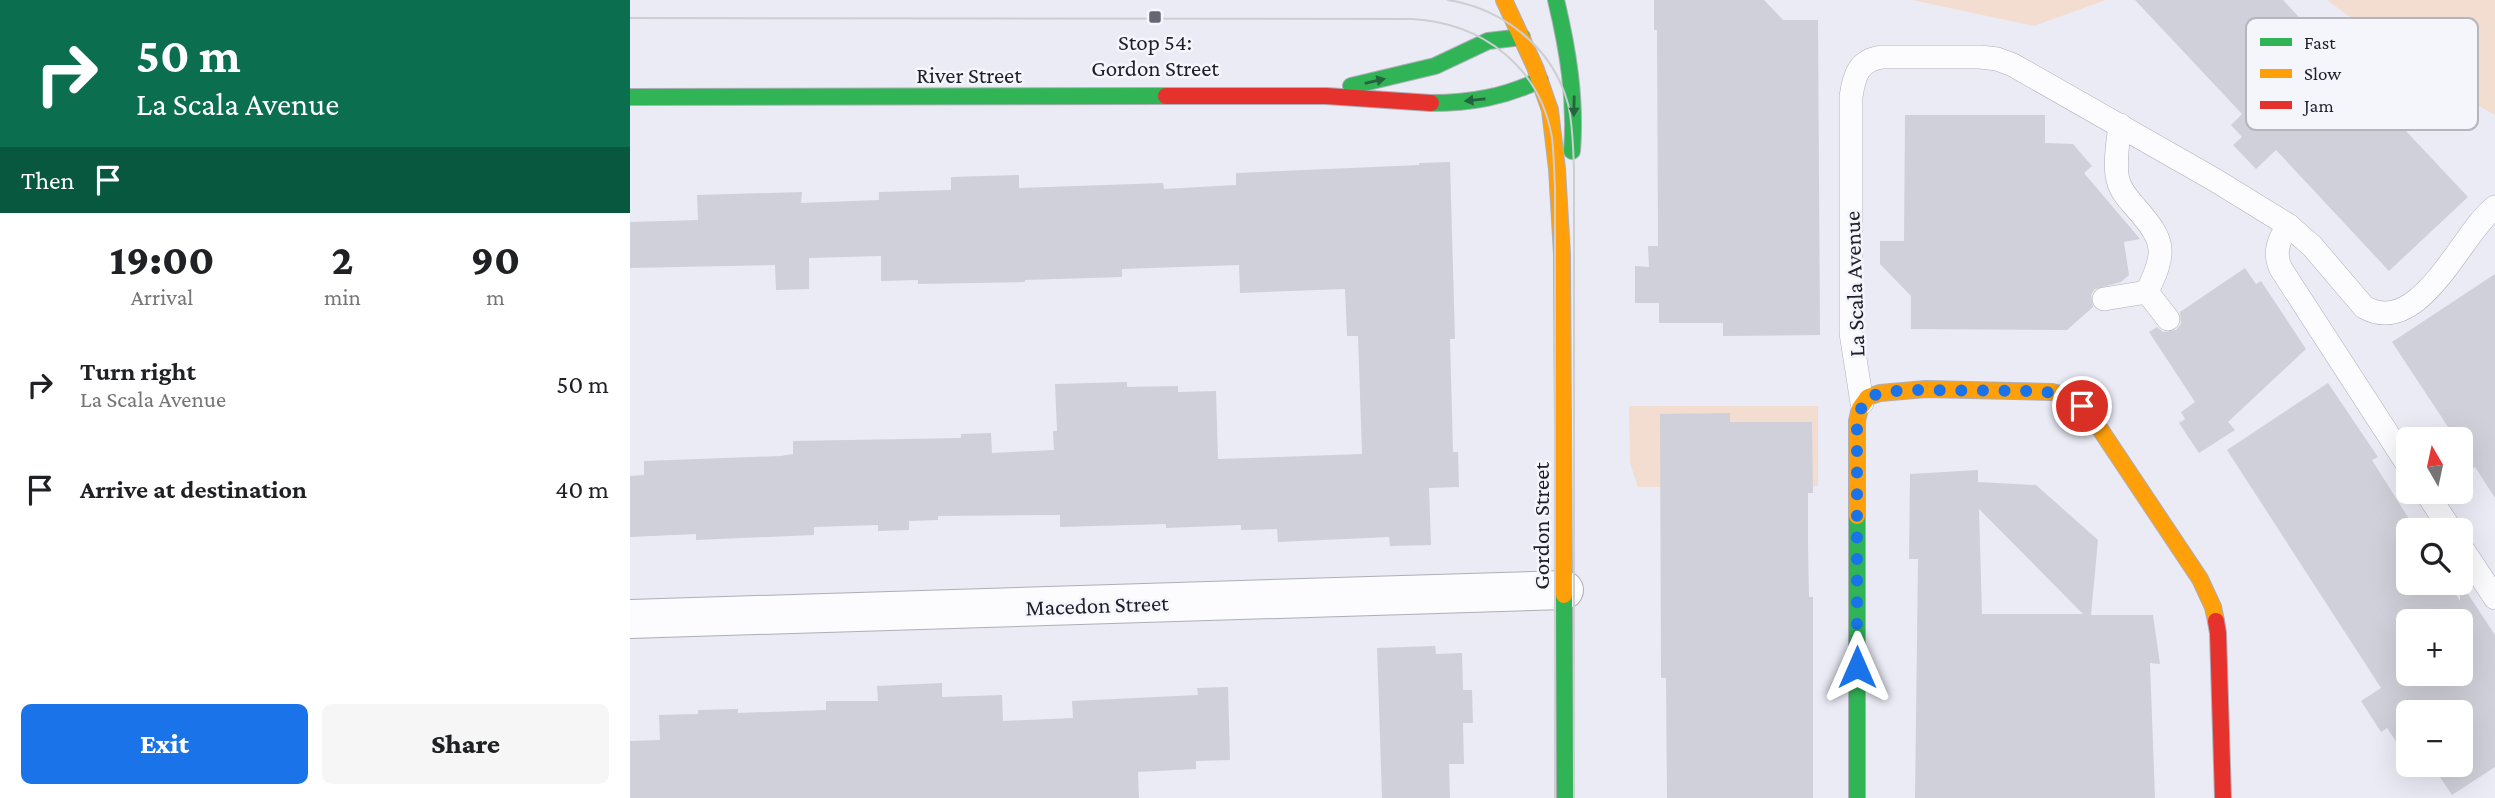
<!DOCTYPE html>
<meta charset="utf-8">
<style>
:root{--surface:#fff;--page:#f6f6f6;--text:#202124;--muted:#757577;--accent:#1a73e8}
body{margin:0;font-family:"Crimson Pro",serif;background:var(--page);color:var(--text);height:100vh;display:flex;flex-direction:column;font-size:26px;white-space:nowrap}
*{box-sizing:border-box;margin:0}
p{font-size:23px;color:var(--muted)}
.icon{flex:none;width:38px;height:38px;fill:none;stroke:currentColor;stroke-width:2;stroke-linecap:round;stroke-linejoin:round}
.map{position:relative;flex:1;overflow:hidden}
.sheet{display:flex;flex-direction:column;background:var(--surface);width:630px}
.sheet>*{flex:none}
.hud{background:#0b6e4f;color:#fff;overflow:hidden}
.needle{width:46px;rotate:351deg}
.tools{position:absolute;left:1766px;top:427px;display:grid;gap:14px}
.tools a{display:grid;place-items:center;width:77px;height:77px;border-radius:10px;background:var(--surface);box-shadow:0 7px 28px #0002;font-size:35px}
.pin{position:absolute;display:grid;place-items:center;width:60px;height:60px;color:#fff;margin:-30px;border:4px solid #fff;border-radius:50%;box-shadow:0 2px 7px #0007}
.me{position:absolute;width:77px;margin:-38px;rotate:0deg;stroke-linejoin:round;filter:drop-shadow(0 0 5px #0008)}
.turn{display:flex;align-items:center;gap:24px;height:147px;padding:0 21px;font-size:32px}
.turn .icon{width:91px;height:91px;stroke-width:2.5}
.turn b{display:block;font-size:49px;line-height:60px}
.then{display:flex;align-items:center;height:66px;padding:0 21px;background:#0003;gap:14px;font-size:26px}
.eta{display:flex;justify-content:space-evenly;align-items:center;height:119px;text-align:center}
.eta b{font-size:42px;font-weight:800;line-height:49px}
.button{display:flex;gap:14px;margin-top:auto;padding:14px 21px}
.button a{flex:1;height:80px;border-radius:10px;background:var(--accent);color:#fff;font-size:28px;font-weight:800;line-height:80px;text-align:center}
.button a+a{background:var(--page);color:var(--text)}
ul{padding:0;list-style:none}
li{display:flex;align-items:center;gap:21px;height:105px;padding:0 21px}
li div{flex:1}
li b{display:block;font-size:26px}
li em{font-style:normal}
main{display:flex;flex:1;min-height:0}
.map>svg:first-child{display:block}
.green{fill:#f3ddd1}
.building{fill:#d0d0da;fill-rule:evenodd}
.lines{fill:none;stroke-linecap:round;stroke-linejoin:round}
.lane-casing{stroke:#adaeb8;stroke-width:24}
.street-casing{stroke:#adaeb8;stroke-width:40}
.fast-casing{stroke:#adaeb8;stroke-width:18}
.slow-casing{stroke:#adaeb8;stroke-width:18}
.jam-casing{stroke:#adaeb8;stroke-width:18}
.lane{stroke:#fcfcfe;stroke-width:23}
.street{stroke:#fcfcfe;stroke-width:38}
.fast{stroke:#30b455;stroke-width:16}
.slow{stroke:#ff9f0a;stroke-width:16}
.jam{stroke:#e5322d;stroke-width:16}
.tram{stroke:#cdced1;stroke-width:2}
.oneway{fill:#26623d}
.route{stroke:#1a73e8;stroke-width:12;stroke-dasharray:0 21.6}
.poi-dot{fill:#656671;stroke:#f5f6fc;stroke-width:2.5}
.labels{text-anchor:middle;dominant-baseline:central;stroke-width:5;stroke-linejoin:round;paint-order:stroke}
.poi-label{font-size:23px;fill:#1d1e2a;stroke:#f5f6fc}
.street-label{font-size:23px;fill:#1d1e2a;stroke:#f5f6fc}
.key{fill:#f5f6fc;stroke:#b4b5bd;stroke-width:2}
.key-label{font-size:19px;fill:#1d1e2a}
</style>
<main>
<section class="sheet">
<div class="hud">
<div class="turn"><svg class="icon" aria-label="right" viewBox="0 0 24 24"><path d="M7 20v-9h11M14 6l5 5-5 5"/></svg><div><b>50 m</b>La Scala Avenue</div></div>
<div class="then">Then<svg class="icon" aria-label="arrive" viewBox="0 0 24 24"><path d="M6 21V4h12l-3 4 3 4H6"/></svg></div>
</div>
<div class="eta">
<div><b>19:00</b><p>Arrival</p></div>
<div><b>2</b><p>min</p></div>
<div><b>90</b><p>m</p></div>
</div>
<ul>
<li><svg class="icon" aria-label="right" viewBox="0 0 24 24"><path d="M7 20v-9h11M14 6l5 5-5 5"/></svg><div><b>Turn right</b><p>La Scala Avenue</p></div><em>50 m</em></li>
<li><svg class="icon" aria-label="arrive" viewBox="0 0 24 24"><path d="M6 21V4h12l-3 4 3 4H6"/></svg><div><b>Arrive at destination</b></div><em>40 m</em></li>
</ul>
<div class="button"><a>Exit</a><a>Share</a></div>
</section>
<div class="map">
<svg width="1865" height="798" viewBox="0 0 1865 798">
<rect width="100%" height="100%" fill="#ebebf6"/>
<g class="green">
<path d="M1282,0H1476L1404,26Z"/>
<path d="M1697,0H1865V115L1815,87Z"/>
<path d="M999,406H1188V486L1008,487L1000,463Z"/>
</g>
<g class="building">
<path d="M1024,0H1134L1153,20H1188L1190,335L1093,336V323H1029V303H1005V266L1019,267L1018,246H1028L1027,30H1024Z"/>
<path d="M1505,0H1653L1838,197L1759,271L1646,150L1626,169L1603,145L1612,137L1601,125L1612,114Z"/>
<path d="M1275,115H1415V143L1443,144L1462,166L1454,173L1510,239L1494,242L1499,275L1491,282L1465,289L1461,295L1463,307L1437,330L1281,329V296L1250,264V241H1274Z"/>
<path d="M820,162L825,339H820L823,452H828L829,487L799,488L801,545L760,546L759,537L648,542L647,529L611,530V525L536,528V524L430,527V515L308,516V520L279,521V530L248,531V525L184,527V535L66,540V534L0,537V476L14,475V461L151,456L163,454V441L331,438V434L361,433L362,453L424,450L423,431H427L425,384L497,382V387L548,386V392L586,391L588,459L732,454L728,336H717L715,289L610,293L609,265L492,269V277L395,280V282L288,284V280L251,281V256L179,258V289L146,290L145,265L0,268V222L68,220L67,195L172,192L171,203L249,200V192L321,190V177L389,175V188L533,183L534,189L606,185V173L789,165V163Z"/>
<path d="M1615,268L1626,284L1631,281L1676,349L1598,422L1605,430L1569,453L1549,423L1555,419L1551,412L1565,402L1519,332L1527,327L1533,332L1546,330L1551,324L1550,312Z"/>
<path d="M1865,274V498L1845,467L1830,477V439H1826L1762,342Z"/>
<path d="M1698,383L1748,457L1742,460L1786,530H1778V583H1819L1830,601V582L1865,635V767L1822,795L1802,765H1830V712H1778V759L1757,728L1751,732L1731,701L1751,688L1597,450ZM1778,621H1830V674H1778Z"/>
<path d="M1100,413V422H1182L1183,493H1178V545L1179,597H1183V798H1037L1036,678H1031L1030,414Z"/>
<path d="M1348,470V482L1406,485L1468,540L1461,615H1523L1530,664L1520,663L1525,798H1285L1288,559H1279L1280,474ZM1349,509L1453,614H1352Z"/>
<path d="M805,646L806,654L832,653L833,690H842L843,723H833L834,764H819L820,798H752L747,648Z"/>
<path d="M312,683V697L372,695L373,721L443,718L442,701L568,695L567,688L598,687L600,760L566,761V769L508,772L509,798H0V741L30,740L29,715L68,714V710L108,709V713L196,710V701H248L247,686Z"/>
</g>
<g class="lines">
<g class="lane-casing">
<g id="lane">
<path d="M1658,225L1682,246L1734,307C1790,339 1831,233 1865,207"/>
<path d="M1517,292L1538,319"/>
<path d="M1474,299L1517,292C1536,252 1536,242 1506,208C1499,200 1491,192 1488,180C1484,164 1488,142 1490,125"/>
<path d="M1232,403L1221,333V97C1224,75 1229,60 1252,57H1350L1367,59L1383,65L1585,180L1658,225C1649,240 1643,252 1651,269L1778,465"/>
<path d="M1796,492L1821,530"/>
<path d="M1830,545L1865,598"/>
</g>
</g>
<g class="street-casing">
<path id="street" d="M0,619L934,590"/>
</g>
<g class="fast-casing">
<g id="fast">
<path d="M926,0C938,50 946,99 942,151"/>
<path d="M721,86L805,66L858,41L892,37"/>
<path d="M0,97L536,96"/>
<path d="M801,103C841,103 874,97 910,80"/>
<path d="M1227,516V798"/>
<path d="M934,595L935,798"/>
</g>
</g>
<g class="slow-casing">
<g id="slow">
<path d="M874,0L905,67L920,110L927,169L932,254L934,595"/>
<path d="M1227,516V421L1230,408L1238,397L1250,393L1296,389L1422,392L1438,396L1458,411L1570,579L1583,607L1586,621"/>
</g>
</g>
<g class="jam-casing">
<g id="jam">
<path d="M536,96H696L801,103"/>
<path d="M1586,621L1588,633L1593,798"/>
</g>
</g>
<use href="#lane" class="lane"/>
<use href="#street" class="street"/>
<use href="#fast" class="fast"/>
<use href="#slow" class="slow"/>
<use href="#jam" class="jam"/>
<g class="tram">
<path d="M818,0C874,9 923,48 938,104C943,125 943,147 944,169V798"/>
<path d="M0,18L782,19C852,23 910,66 922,138C924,154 924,171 925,187V798"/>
</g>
</g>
<defs><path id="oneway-solid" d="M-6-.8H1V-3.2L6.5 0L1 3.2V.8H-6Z" transform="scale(1.75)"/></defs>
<g class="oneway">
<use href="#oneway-solid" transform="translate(745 81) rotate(-13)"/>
<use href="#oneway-solid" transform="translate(845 100) rotate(174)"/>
<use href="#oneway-solid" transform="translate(944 106) rotate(91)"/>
</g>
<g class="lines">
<path class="route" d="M1227,667V421L1234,400L1249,393L1275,390L1411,391L1438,396L1452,406"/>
</g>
<rect class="poi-dot" x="518" y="10" width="14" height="14" rx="3.5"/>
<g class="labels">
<g class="poi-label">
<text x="525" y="42">Stop 54:<tspan x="525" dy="26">Gordon Street</tspan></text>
</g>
<g class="street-label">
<text x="339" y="75">River Street</text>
<text transform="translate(1224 284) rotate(-92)">La Scala Avenue</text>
<text transform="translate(911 526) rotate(-90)">Gordon Street</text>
<text transform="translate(467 605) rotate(-2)">Macedon Street</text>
</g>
</g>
<rect x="1616" y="18" width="232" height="112" rx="10" class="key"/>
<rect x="1630" y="38" width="32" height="8" fill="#30b455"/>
<rect x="1630" y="69" width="32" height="9" fill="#ff9f0a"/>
<rect x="1630" y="101" width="32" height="8" fill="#e5322d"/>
<g class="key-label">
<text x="1674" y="49">Fast</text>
<text x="1674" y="80">Slow</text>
<text x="1674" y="112">Jam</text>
</g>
</svg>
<div class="tools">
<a><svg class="needle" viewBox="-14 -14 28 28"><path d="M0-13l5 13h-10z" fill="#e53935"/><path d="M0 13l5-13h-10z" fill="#757577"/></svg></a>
<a><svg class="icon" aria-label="search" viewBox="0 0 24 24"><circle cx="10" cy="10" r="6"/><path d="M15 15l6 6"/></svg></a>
<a>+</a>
<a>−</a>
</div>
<div class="pin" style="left:1452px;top:406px;background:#d93025"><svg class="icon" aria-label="arrive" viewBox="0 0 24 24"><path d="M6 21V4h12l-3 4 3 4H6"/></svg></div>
<svg class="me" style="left:1227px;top:667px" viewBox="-20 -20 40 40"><path d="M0-17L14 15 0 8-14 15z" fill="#1a73e8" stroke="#fff" stroke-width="4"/></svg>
</div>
</main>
